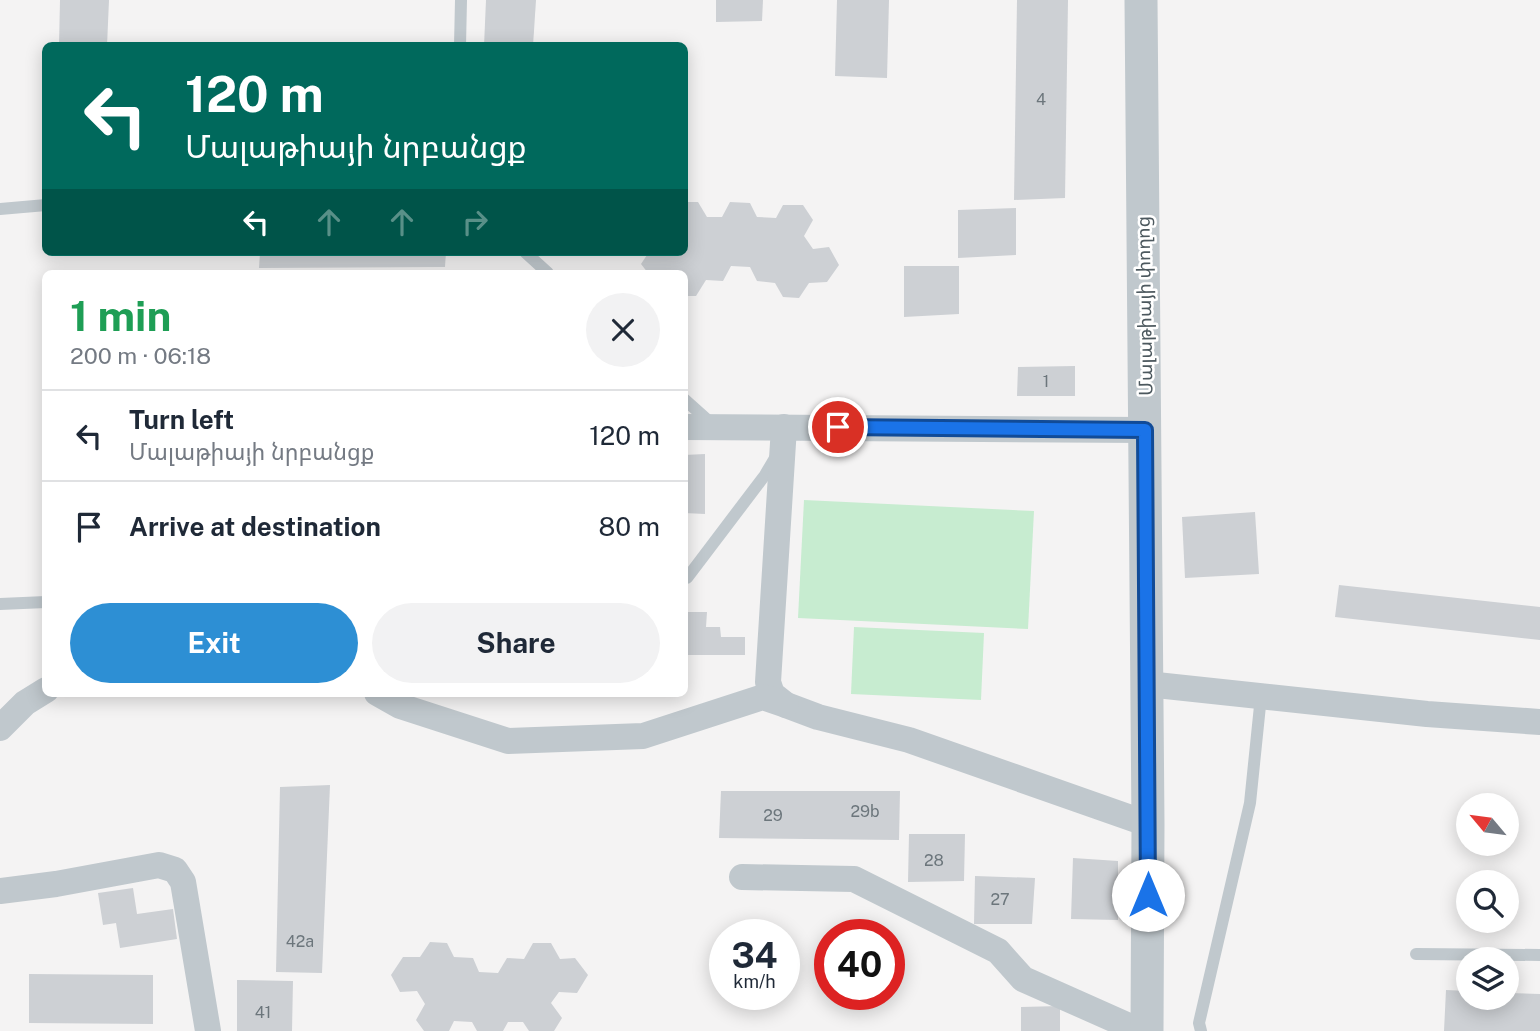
<!DOCTYPE html>
<meta charset="utf-8">
<style>
:root{--surface:#fff;--page:#f2f2f3;--text:#1f2937;--muted:#747a83;--line:#e0e1e3;--accent:#2d8fd4}
body{margin:0;font-family:"Public Sans","Noto Sans Armenian",sans-serif;background:var(--page);color:var(--text);height:100vh;display:flex;flex-direction:column;font-size:26px;white-space:nowrap}
*{box-sizing:border-box;margin:0}
p{font-size:23px;color:var(--muted)}
.icon{flex:none;width:38px;height:38px;fill:none;stroke:currentColor;stroke-width:2;stroke-linecap:round;stroke-linejoin:round}
.map{position:relative;flex:1;overflow:hidden}
.drawer{position:absolute;left:42px;top:270px;width:646px;height:427px;display:flex;flex-direction:column;background:var(--surface);border-radius:10px;box-shadow:0 4px 18px #0003}
.drawer>*{flex:none}
.guide{position:absolute;left:42px;top:42px;width:646px;height:214px;border-radius:10px;box-shadow:0 4px 18px #0003;background:#00695c;color:#fff;overflow:hidden}
.needle{width:46px;rotate:299deg}
.buttons{position:absolute;left:1456px;top:793px;display:grid;gap:14px}
.buttons a{display:grid;place-items:center;width:63px;height:63px;border-radius:50%;background:var(--surface);box-shadow:0 4px 18px #0003;font-size:35px}
.speed{position:absolute;left:709px;top:919px;display:flex;gap:14px;font-size:35px;font-weight:700;text-align:center}
.speed>*{display:grid;place-content:center;width:91px;height:91px;border-radius:50%;background:var(--surface);box-shadow:0 4px 18px #0003;line-height:1}
.speed small{font-size:18px;font-weight:400}
.speed .limit{border:10px solid #d22;background:#fff;color:#111}
.pin{position:absolute;display:grid;place-items:center;width:60px;height:60px;color:#fff;margin:-30px;border:4px solid #fff;border-radius:50%;box-shadow:0 2px 7px #0007}
.me{position:absolute;width:77px;margin:-38px;rotate:0deg;stroke-linejoin:round;filter:drop-shadow(0 0 5px #0008)}
.turn{display:flex;align-items:center;gap:24px;height:147px;padding:0 28px;font-size:32px}
.turn .icon{width:91px;height:91px;stroke-width:2.5}
.turn b{display:block;font-size:49px;line-height:60px}
.lanes{display:flex;align-items:center;height:66px;padding:0 28px;background:#0003;justify-content:center;gap:35px;direction:ltr}
.lanes .off{opacity:.35}
.round{display:grid;place-items:center;flex:none;width:74px;height:74px;border-radius:37px;background:var(--page)}
.overview{display:flex;align-items:center;justify-content:space-between;height:119px;padding:0 28px}
h1{font-size:42px;font-weight:700;line-height:52px;color:#1e9e55}
.action{display:flex;gap:14px;margin-top:auto;padding:14px 28px}
.action a{flex:1;height:80px;border-radius:42px;background:var(--accent);color:#fff;font-size:28px;font-weight:700;line-height:80px;text-align:center}
.action a+a{background:var(--page);color:var(--text)}
ul{padding:0;list-style:none}
li{display:flex;align-items:center;gap:21px;height:91px;padding:0 28px;border-top:2px solid var(--line)}
li div{flex:1}
li b{display:block;font-size:26px}
li em{font-style:normal}
.map>svg:first-child{display:block}
.green{fill:#c7ecd0}
.building{fill:#cdd0d4}
.lines{fill:none;stroke-linecap:round;stroke-linejoin:round}
.service{stroke:#c0c8cd;stroke-width:12}
.minor{stroke:#c0c8cd;stroke-width:26}
.tertiary{stroke:#c0c8cd;stroke-width:33}
.route-casing{stroke:#114b97;stroke-width:18}
.route{stroke:#1a73e8;stroke-width:12}
.labels{text-anchor:middle;dominant-baseline:central;stroke-width:5;stroke-linejoin:round;paint-order:stroke}
.number-label{font-size:16px;fill:#6c767c}
.street-label{font-size:19px;fill:#4c585e;stroke:#fff}
</style>
<div class="map">
<svg width="1540" height="1031" viewBox="0 0 1540 1031">
<rect width="100%" height="100%" fill="#f4f3f3"/>
<g class="green">
<path d="M804,500L1034,511L1028,629L798,618Z"/>
<path d="M854,627L984,633L981,700L851,694Z"/>
</g>
<g class="building">
<path d="M60,0H109L107,46H59Z"/>
<path d="M486,0H536L533,46H484Z"/>
<path d="M716,0H763L762,21L716,22Z"/>
<path d="M837,0H889L887,78L835,76Z"/>
<path d="M1017,0H1068L1065,198L1014,200Z"/>
<path d="M684,202H698L707,217H722L730,202L750,203L757,217L776,218L783,205H803L813,220L804,236L813,249L829,247L839,265L827,282L809,283L799,298L783,297L775,283L757,281L750,267L731,266L723,281L706,280L696,296H684V273H648L641,264L649,252H684Z"/>
<path d="M1016,208V255L958,258V210Z"/>
<path d="M260,252H446L445,267L259,268Z"/>
<path d="M904,266H959V314L904,317Z"/>
<path d="M1075,366V396H1017L1018,367Z"/>
<path d="M705,454V514L684,513V455Z"/>
<path d="M1255,512L1259,574L1185,578L1182,517Z"/>
<path d="M1339,585L1540,607V640L1335,617Z"/>
<path d="M684,612H707L706,627H720L721,637H745V655H684Z"/>
<path d="M330,785L322,973L276,972L280,787Z"/>
<path d="M721,791H900L899,840L719,838Z"/>
<path d="M909,834H965L964,881L908,882Z"/>
<path d="M1073,858L1118,861V920L1071,919Z"/>
<path d="M975,876L1035,878L1032,924H974Z"/>
<path d="M133,888L137,914L173,909L177,939L120,948L116,923L103,925L98,893Z"/>
<path d="M430,942L447,943L454,957L473,958L479,972L498,973L507,958L524,959L533,943H551L560,959L575,958L588,975L577,993L559,992L551,1003L562,1018L554,1031H529L523,1022H508L503,1031H477L472,1022L454,1021L449,1031H424L416,1020L425,1004L417,991L400,992L391,975L403,957H420Z"/>
<path d="M29,974L153,975V1024L29,1023Z"/>
<path d="M237,980L293,981L292,1031H237Z"/>
<path d="M1446,990L1468,991V998H1507V993L1540,994V1031H1444Z"/>
<path d="M1060,1006V1031H1021V1007Z"/>
</g>
<g class="lines">
<g class="service">
<path d="M460,46L461,0"/>
<path d="M0,209L46,205"/>
<path d="M525,252L548,273"/>
<path d="M684,399L712,424"/>
<path d="M684,578H687L765,475L775,458"/>
<path d="M0,604L46,602"/>
<path d="M1416,954L1540,955"/>
<path d="M1201,1031L1199,1023L1250,803L1261,696"/>
</g>
<g class="minor">
<path d="M684,427L1145,430"/>
<path d="M784,427L768,682L772,694L786,705L818,717L909,740L1148,824"/>
<path d="M1147,684L1427,714L1540,722"/>
<path d="M377,693L400,706L508,741L643,736L763,697L786,705"/>
<path d="M0,728L25,703L46,690"/>
<path d="M742,877L854,879L998,951L1023,979L1140,1031"/>
<path d="M0,891L56,884L159,865L175,870L183,882L208,1031"/>
</g>
<path class="tertiary" d="M1141,0L1148,824L1147,1031"/>
</g>
<g class="lines">
<g class="route-casing">
<path id="route" d="M838,427L1145,430L1148,895"/>
</g>
<use href="#route" class="route"/>
</g>
<g class="labels">
<g class="number-label">
<text x="1041" y="99">4</text>
<text x="1046" y="381">1</text>
<text x="865" y="811">29b</text>
<text x="773" y="815">29</text>
<text x="934" y="860">28</text>
<text x="1000" y="899">27</text>
<text x="300" y="941">42a</text>
<text x="263" y="1012">41</text>
</g>
<g class="street-label">
<text transform="translate(1144 306) rotate(-91)">Մալաթիայի փողոց</text>
</g>
</g>
</svg>
<div class="buttons">
<a><svg class="needle" viewBox="-14 -14 28 28"><path d="M0-13l5 13h-10z" fill="#e53935"/><path d="M0 13l5-13h-10z" fill="#747a83"/></svg></a>
<a><svg class="icon" aria-label="search" viewBox="0 0 24 24"><circle cx="10" cy="10" r="6"/><path d="M15 15l6 6"/></svg></a>
<a><svg class="icon" aria-label="layers" viewBox="0 0 24 24"><path d="M12 4l9 5-9 5-9-5zM3 14l9 5 9-5"/></svg></a>
</div>
<div class="speed"><div>34<small>km/h</small></div><div class="limit">40</div></div>
<div class="pin" style="left:838px;top:427px;background:#d93025"><svg class="icon" aria-label="arrive" viewBox="0 0 24 24"><path d="M6 21V4h12l-3 4 3 4H6"/></svg></div>
<svg class="me" style="left:1148px;top:895px" viewBox="-20 -20 40 40"><circle r="19" fill="#fff"/><path d="M0-13L10 11 0 6-10 11z" fill="#1a73e8"/></svg>
<div class="guide">
<div class="turn"><svg class="icon" aria-label="left" viewBox="0 0 24 24"><path d="M17 20v-9H6M10 6l-5 5 5 5"/></svg><div><b>120 m</b>Մալաթիայի նրբանցք</div></div>
<div class="lanes"><svg class="icon" aria-label="left" viewBox="0 0 24 24"><path d="M17 20v-9H6M10 6l-5 5 5 5"/></svg><svg class="icon off" aria-label="ahead" viewBox="0 0 24 24"><path d="M12 20V5M6 11l6-6 6 6"/></svg><svg class="icon off" aria-label="ahead" viewBox="0 0 24 24"><path d="M12 20V5M6 11l6-6 6 6"/></svg><svg class="icon off" aria-label="right" viewBox="0 0 24 24"><path d="M7 20v-9h11M14 6l5 5-5 5"/></svg></div>
</div>
<section class="drawer">
<div class="overview"><div><h1>1 min</h1><p>200 m · 06:18</p></div><a class="round"><svg class="icon" aria-label="close" viewBox="0 0 24 24"><path d="M6 6l12 12M18 6L6 18"/></svg></a></div>
<ul>
<li><svg class="icon" aria-label="left" viewBox="0 0 24 24"><path d="M17 20v-9H6M10 6l-5 5 5 5"/></svg><div><b>Turn left</b><p>Մալաթիայի նրբանցք</p></div><em>120 m</em></li>
<li><svg class="icon" aria-label="arrive" viewBox="0 0 24 24"><path d="M6 21V4h12l-3 4 3 4H6"/></svg><div><b>Arrive at destination</b></div><em>80 m</em></li>
</ul>
<div class="action"><a>Exit</a><a>Share</a></div>
</section>
</div>
